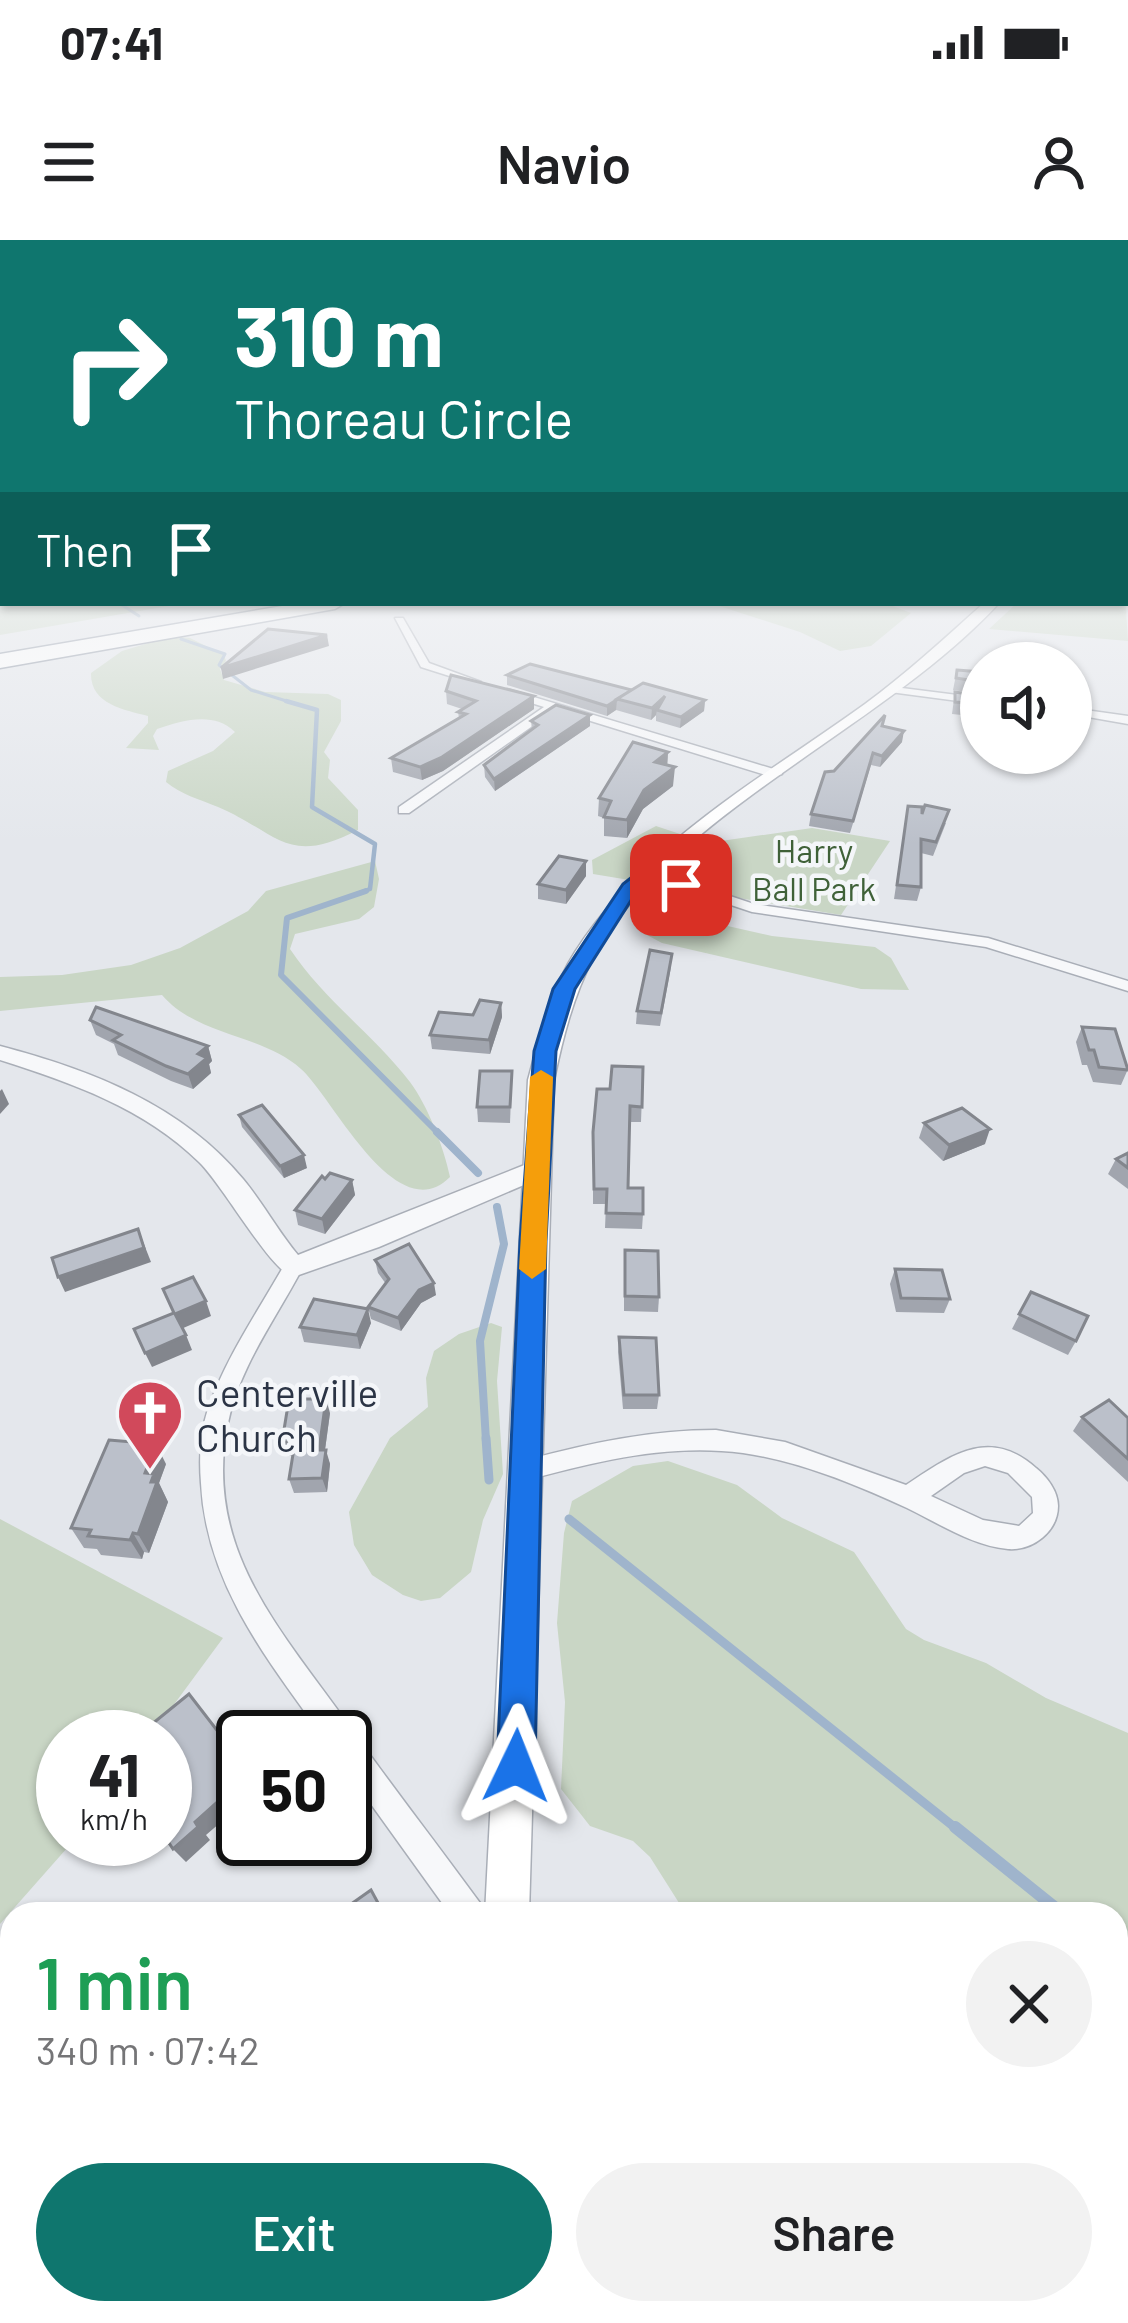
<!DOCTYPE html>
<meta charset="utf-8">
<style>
:root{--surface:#fff;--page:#f2f2f2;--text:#202124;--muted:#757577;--accent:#0f766e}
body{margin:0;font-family:Barlow,sans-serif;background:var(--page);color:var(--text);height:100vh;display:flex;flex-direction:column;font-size:45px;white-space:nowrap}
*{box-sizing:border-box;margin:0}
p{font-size:39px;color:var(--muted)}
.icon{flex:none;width:66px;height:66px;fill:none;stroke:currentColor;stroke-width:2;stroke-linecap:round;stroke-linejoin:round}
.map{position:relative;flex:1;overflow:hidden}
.sheet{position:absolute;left:0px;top:1662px;width:1128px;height:423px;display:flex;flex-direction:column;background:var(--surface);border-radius:36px 36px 0 0;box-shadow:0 3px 9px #0004}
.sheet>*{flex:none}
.top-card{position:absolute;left:0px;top:0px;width:1128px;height:366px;box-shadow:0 3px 9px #0004;background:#0f766e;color:#fff;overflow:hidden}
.tools{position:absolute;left:960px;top:402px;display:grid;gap:24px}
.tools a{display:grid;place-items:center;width:132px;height:132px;border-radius:50%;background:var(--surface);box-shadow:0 3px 9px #0004;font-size:60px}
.speed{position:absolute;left:36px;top:1470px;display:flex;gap:24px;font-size:60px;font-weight:700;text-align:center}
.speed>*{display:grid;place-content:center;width:156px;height:156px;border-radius:50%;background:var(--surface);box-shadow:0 3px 9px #0004;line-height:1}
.speed small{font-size:30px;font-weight:400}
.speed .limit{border:6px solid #111;border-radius:18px;background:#fff;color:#111}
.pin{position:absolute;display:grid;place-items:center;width:102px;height:102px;color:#fff;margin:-51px;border-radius:24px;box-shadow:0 6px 18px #0006}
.me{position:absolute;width:132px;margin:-66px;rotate:2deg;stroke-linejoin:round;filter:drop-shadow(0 0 9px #0008)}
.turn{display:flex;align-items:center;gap:42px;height:252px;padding:0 36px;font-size:54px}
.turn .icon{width:156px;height:156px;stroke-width:2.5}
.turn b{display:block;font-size:84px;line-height:102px}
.then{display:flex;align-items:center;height:114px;padding:0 36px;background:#0003;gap:24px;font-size:45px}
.round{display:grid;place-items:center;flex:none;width:126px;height:126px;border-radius:63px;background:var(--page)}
.summary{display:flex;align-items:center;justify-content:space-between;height:204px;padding:0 36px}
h1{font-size:72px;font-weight:600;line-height:90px;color:#1e9e55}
.cta{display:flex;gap:24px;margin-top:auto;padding:24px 36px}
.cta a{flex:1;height:138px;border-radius:72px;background:var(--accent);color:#fff;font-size:48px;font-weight:600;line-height:138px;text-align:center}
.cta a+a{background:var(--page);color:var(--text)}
.status{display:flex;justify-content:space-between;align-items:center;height:84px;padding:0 60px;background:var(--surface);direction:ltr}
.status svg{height:33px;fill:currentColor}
header{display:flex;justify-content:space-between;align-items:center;height:156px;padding:0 36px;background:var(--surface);font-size:54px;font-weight:600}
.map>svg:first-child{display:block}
.green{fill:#c9d6c5}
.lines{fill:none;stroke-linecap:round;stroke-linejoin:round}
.stream-far5{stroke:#9fb4cc;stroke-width:3}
.stream-far4{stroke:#9fb4cc;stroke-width:4.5}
.stream-far3{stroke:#9fb4cc;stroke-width:6}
.stream-far2{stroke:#9fb4cc;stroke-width:8}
.stream-far1{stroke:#9fb4cc;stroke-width:9}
.stream{stroke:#9fb4cc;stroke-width:12}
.minor-casing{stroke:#a9aeb7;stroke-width:3}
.tertiary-casing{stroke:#a9aeb7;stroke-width:3}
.secondary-casing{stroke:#a9aeb7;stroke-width:3}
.motorway-casing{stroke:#8b94a3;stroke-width:3}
.minor{fill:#f7f8fa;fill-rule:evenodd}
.tertiary{fill:#f7f8fa;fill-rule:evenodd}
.secondary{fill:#fff;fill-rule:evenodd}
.motorway{fill:#fff;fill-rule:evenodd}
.wall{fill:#a1a5ae}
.shaded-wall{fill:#83868d}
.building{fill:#bbc0ca;stroke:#83868d;stroke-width:3}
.route{fill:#1a73e8;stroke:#114b97;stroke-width:3}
.slow{fill:#f59e0b}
.labels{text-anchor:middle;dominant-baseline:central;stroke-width:9;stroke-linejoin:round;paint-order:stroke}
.far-park-label{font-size:33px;fill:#3f6138;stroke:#f4f6f9}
.poi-label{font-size:39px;fill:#2b3445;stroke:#f4f6f9;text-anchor:start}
</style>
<div class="status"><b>07:41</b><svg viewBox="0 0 49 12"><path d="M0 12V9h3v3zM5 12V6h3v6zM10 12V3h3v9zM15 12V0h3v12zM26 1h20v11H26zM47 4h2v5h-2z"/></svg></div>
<header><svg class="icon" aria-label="menu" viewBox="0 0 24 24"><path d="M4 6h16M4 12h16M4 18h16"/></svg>Navio<svg class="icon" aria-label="person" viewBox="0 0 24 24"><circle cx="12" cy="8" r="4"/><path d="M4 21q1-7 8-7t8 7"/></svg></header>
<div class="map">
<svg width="1128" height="2083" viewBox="0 0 1128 2083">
<rect width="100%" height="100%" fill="#e4e7ec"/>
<g class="green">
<path d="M0,312L3,363H186L0,395Z"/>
<path d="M1125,354L1128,401L989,389L1017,363H1125Z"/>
<path d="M710,363H885L911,373L871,406L840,411L800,392Z"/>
<path d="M172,396L190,398L224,415L226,421L220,429L224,440L265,452L328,454L341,460V481L324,512L330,520L328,538L358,570V590C286,627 279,593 218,567C199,559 182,555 166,542L168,531L213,511L235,492C214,471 183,480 157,489L153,496L159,510L126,508L148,483V476C124,470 90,464 91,433L122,411Z"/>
<path d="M656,586L707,603L812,588L890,601L841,675L593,634L592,620Z"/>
<path d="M375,621L379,639L374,667L359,679L295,694L290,709C324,760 373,794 410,842C428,866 444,908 450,937C396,991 332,856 301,829C262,794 197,796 162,755L0,771V737L62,735L131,725L180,708L248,671L266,651Z"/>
<path d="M688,677L772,696L875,707L891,718L909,750L861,749L662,703L645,694L662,683Z"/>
<path d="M491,1083L502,1087L497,1141L503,1234L483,1280L471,1332L440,1358L421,1361L403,1355L372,1335L354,1305L349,1272L390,1198L428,1167L426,1138L434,1111L459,1094Z"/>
<path d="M668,1221L737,1245L782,1278L854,1312L906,1389L924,1400L986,1423L1046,1458L1128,1493V2083H775L772,2073H1116V1674H686L650,1617L633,1601L590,1586L561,1549L565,1462L557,1383L564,1293L572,1261L633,1226Z"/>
<path d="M0,1279L223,1398L150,1497H63V1599H75L0,1684Z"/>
</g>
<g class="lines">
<g class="stream-far5">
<path d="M119,363L139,376"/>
<path d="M181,399L225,414L219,425L251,450L296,464"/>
</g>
<path class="stream-far4" d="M286,461L317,470L312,567L375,604L370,649L357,654"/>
<path class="stream-far3" d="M366,651L287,678L281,735L440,895"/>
<g class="stream-far2">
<path d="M437,892L478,933"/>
<path d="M486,1201L480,1101L504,1004L497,967"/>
</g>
<g class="stream-far1">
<path d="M486,1198L489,1240"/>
<path d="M569,1279L958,1590"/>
</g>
<g class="stream">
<path d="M955,1587L1063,1674"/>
<path d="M1116,1719L1128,1730"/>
</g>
<g class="minor-casing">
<g id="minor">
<path d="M395,378H403L429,423L481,442V446L421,427Z"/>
<path d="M894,447L981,458V464L890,452V448Z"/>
<path d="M507,449L780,531L782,534L772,537L555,470L409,573H399V567L544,467L503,454L501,452Z"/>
<path d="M1071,468L1128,476V484L1071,474Z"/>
<path d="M646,628L754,664L988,698L1128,741V751L986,707L752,672L641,635L639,632Z"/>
<path d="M293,1019L303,1027C277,1077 239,1127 228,1183C202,1310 283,1392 350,1487C391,1545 437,1604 480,1663L485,1674H450L345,1528V1497H323C266,1418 206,1343 201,1243C199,1218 200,1193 208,1169C226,1117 259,1070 286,1022Z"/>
<path d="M716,1190L785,1202L906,1245C950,1216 989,1186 1036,1228C1047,1237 1058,1251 1058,1266C1058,1292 1032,1311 1008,1309C973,1306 938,1283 907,1268C855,1244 799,1221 743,1213C670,1203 597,1221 527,1240L518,1237L515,1230L518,1223L527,1220C589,1203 651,1190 716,1190ZM985,1226L1008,1233L1032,1257L1033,1273L1019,1286L983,1280L931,1256L964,1233Z"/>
</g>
</g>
<g class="tertiary-casing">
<path id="tertiary" d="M0,806C91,830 182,865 243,939C263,963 278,991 298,1015L527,924H545L548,930L545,936L379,1007L293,1037C270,1030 223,945 199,922C144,868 72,843 0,820Z"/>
</g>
<g class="secondary-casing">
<g id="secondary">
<path d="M1128,338V346L1125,347V339Z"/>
<path d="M984,363H999C886,487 668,575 593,718C573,757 563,797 554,840L529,1674H485L528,840C540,796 550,751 575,712C646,601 761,539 865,464C907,433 945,398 984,363Z"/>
<path d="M467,2073H521L520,2083H466Z"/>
</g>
</g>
<g class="motorway-casing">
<path id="motorway" d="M300,363H345L335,369L0,428V414Z"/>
</g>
<use href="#minor" class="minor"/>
<use href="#tertiary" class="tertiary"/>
<use href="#secondary" class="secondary"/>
<use href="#motorway" class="motorway"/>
</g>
<g class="wall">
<path d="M957,430L981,432V454L953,450Z"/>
<path d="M507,435L705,460L704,471L680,488L656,481V475L651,480L616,470L607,476L507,445Z"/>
<path d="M446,451L534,456V469L443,531L422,540L393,532L391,518L459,478L458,472L462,469L447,464Z"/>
<path d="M955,452L981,456V477L952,474Z"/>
<path d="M531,481L590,486L495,551L485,537L484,525L532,490Z"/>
<path d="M882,486L902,502L880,527L871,525L850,593L809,586L811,574L834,531Z"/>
<path d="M668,512L667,525L673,546L643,569L627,598L604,596V578L598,576L599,558Z"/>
<path d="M908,566L922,574L946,583L933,616L921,613V647L917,661L894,659Z"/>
<path d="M586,621V636L566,664L538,659V644Z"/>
<path d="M671,727L660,786L636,784L637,771Z"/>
<path d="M501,763L502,777L490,814L432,809L430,795Z"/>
<path d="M90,780L208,806L212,821L209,824L211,833L193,849L171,841L118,815L114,804L96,795Z"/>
<path d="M1082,787L1128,829L1121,845L1093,842L1087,825H1082L1076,802Z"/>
<path d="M643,827L641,882H629L628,948L643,974L642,989L605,988L606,964H593V892L610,849Z"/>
<path d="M512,831L510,883L478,882L477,867Z"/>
<path d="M239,875L307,928L284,938L242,887Z"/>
<path d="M924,883L985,904L943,921L919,898Z"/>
<path d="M1128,913V949L1108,934L1116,919Z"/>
<path d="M352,940L355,955L325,994L298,985L295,970Z"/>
<path d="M375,1020L436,1055L421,1063L401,1091L371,1079L368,1067L386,1044L378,1033Z"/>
<path d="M624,1024L659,1057L658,1072L624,1071Z"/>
<path d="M895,1029L950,1059L944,1073L896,1072L890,1044Z"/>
<path d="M1031,1052L1076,1101L1068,1115L1012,1089Z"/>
<path d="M371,1083L360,1109L304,1102L300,1087Z"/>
<path d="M619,1097L659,1155L657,1169H623L618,1112Z"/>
<path d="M330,1173L325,1210L330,1224L327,1252L294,1253L289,1239L293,1216H287L282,1202Z"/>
<path d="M1082,1177L1128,1178V1242L1073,1191Z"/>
<path d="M166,1224L159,1243L168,1262L149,1313L144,1312L142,1319L101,1315L97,1309L84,1308L71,1288Z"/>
</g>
<g class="shaded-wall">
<path d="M327,395L329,406L223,439L221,428Z"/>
<path d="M534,456V469L443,531L422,540L420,527Z"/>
<path d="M665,456L657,470L656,475L651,480L652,468Z"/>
<path d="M617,460L616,470L607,476V466Z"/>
<path d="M705,460L704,471L680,488L681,477Z"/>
<path d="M590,475V486L495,551L494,539Z"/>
<path d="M904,491L902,502L880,527L882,516Z"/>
<path d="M668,512L667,530L655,522Z"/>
<path d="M675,527L673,546L643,569L627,598V580L644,550Z"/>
<path d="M586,621V636L566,664V650Z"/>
<path d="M501,763L502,777L490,814L489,800Z"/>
<path d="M208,806L212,821L209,824L211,833L193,849L188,834L198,814Z"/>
<path d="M2,849L9,864L0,874V851Z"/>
<path d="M990,889L985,904L943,921L949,905Z"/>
<path d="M304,915L307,928L284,938L280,926Z"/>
<path d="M352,940L355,955L325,994L322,979Z"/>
<path d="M138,989L151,1022L65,1052L58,1037Z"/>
<path d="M434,1043L436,1055L421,1063L401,1091L398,1078L419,1050Z"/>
<path d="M206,1061L211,1076L181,1089L175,1074Z"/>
<path d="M368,1069L371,1083L360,1109L357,1095Z"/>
<path d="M186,1095L192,1110L152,1127L145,1113Z"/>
<path d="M326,1159L330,1173L323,1224L319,1210Z"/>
<path d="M156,1204L166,1224L159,1243L168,1262L149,1313L138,1294L145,1233Z"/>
<path d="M326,1210L330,1224L327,1252L322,1238Z"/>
<path d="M133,1293L144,1312L142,1319L130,1300Z"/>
<path d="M243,1539V1563L206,1595L210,1600L186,1622L173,1609L195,1582Z"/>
<path d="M351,2073H357L363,2083H356Z"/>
</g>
<g class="building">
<path d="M268,389L327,395L221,428Z"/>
<path d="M530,424L632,450L607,466L507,435Z"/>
<path d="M957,430L981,432V442L956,438Z"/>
<path d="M451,435L534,456L442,517L420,527L391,518L466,474L458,472L476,461L446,451Z"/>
<path d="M643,443L705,460L681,477L657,470L665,456L652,468L617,459Z"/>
<path d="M955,452L981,456V464L955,462Z"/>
<path d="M556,465L590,475L494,539L484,525L538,485L531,481Z"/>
<path d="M885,475L882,486L904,491L882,516L873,513L853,581L811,574L825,532L834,531Z"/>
<path d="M633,502L668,512L655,522L675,527L644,550L627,580L604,577L611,561L599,558Z"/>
<path d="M925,565L949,570L936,602L921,599V647L897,645L908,566L922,567V574Z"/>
<path d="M559,616L586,621L566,650L538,644Z"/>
<path d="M650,710L672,714L661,773L637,771Z"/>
<path d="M480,760L501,763L489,800L430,795L439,772L473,775Z"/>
<path d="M96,767L208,806L198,814L207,818L188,834L166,826L113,800L121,795L90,780Z"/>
<path d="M1082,787L1115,789L1128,830L1099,827L1094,810H1089Z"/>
<path d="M612,826L643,827L642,867L630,866L628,948H643V974L606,973L607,949H594L593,892L597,849H610Z"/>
<path d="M480,831H512L510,867H477Z"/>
<path d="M262,865L304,915L280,926L239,875Z"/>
<path d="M962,868L990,889L949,905L924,883Z"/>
<path d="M1128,913V928L1116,919Z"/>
<path d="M330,933L352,940L322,979L295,970L322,936L325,939Z"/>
<path d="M138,989L144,1008L58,1037L52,1018Z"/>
<path d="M409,1004L434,1043L419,1050L398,1078L368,1067L389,1039L375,1020Z"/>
<path d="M625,1010L658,1011L659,1057L625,1056Z"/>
<path d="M895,1029L942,1030L950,1059L901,1058Z"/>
<path d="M193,1037L206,1061L175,1074L186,1095L145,1113L134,1089L174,1073L163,1049Z"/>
<path d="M1031,1052L1088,1076L1076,1101L1019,1074Z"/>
<path d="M314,1059L368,1069L357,1095L300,1087Z"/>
<path d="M619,1097L656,1098L659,1155H624Z"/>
<path d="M289,1159H326L319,1210H326L322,1238L289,1239L295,1202H282Z"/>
<path d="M1109,1160L1128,1178V1219L1082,1177Z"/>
<path d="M109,1200L156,1204L145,1233L154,1234L151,1242H157L138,1294L133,1293L130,1300L88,1296L91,1290L71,1288Z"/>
<path d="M189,1454L243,1524V1539L195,1582L198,1587L173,1609L165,1597V1569L175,1561L165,1548V1497H136Z"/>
<path d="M371,1650L384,1674H337Z"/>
<path d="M303,2073H351L356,2083H293Z"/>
</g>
<linearGradient id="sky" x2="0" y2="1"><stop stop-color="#8bb4dd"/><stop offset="0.52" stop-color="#f3f4f6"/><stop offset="1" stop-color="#f3f4f6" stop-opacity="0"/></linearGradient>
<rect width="1128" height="604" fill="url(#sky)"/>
<path class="route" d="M646,626L690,645L681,650L649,639L637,651L575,749L556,811L546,1001L535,1526L529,1539L516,1545L502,1539L497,1526L520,1001L534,811L553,749L623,644Z"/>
<path class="slow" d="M541,830L553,837L546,1029L532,1039L519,1029L530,837Z"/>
<defs>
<g id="church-pin" transform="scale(3.45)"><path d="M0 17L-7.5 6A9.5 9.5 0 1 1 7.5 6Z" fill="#d1495b" stroke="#f4f6f9"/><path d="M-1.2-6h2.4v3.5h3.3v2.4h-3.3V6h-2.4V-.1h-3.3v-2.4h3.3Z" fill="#fff"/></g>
</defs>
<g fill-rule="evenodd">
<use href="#church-pin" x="150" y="1173"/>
</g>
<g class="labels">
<g class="far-park-label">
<text x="814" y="610">Harry<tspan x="814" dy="38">Ball Park</tspan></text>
</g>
<g class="poi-label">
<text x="196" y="1151">Centerville<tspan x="196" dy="45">Church</tspan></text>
</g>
</g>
</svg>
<div class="tools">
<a><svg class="icon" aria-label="sound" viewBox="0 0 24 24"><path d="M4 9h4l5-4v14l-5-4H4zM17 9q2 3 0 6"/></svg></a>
</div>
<div class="speed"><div>41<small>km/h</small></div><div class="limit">50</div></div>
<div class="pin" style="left:681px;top:645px;background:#d93025"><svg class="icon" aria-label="arrive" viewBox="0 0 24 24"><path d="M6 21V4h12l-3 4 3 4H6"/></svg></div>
<svg class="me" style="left:516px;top:1526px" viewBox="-20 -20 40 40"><path d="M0-17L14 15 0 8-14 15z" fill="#1a73e8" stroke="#fff" stroke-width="4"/></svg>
<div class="top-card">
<div class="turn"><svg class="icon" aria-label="right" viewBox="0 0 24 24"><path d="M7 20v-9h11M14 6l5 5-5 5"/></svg><div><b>310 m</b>Thoreau Circle</div></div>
<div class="then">Then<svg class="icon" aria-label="arrive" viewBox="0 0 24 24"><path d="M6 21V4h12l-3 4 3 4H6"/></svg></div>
</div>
<section class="sheet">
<div class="summary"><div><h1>1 min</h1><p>340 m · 07:42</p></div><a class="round"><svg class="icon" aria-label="close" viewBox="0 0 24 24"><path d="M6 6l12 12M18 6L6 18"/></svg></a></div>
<div class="cta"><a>Exit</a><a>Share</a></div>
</section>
</div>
